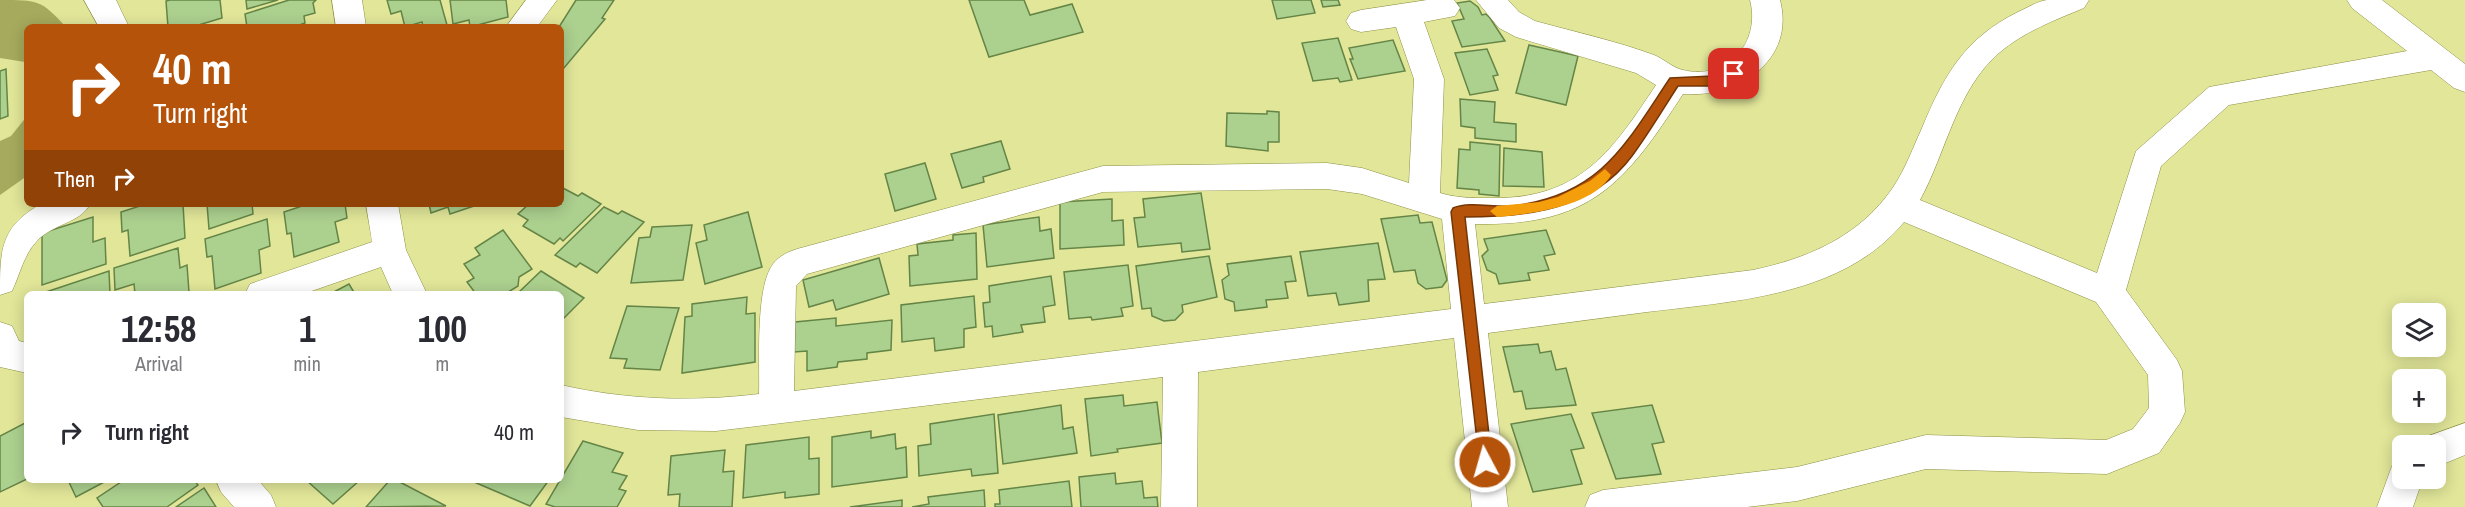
<!DOCTYPE html>
<meta charset="utf-8">
<style>
:root{--surface:#fff;--page:#f2f2f3;--text:#2b2b33;--muted:#7c7c81}
body{margin:0;font-family:"Archivo Narrow",sans-serif;background:var(--page);color:var(--text);height:100vh;display:flex;flex-direction:column;font-size:22px;white-space:nowrap}
*{box-sizing:border-box;margin:0}
p{font-size:20px;color:var(--muted)}
.icon{flex:none;width:33px;height:33px;fill:none;stroke:currentColor;stroke-width:2;stroke-linecap:round;stroke-linejoin:round}
.map{position:relative;flex:1;overflow:hidden}
.sheet{position:absolute;left:24px;top:291px;width:540px;height:192px;display:flex;flex-direction:column;background:var(--surface);border-radius:9px;box-shadow:0 3px 15px #0003}
.sheet>*{flex:none}
.guide{position:absolute;left:24px;top:24px;width:540px;height:183px;border-radius:9px;box-shadow:0 3px 15px #0003;background:#b45309;color:#fff;overflow:hidden}
.buttons{position:absolute;left:2392px;top:303px;display:grid;gap:12px}
.buttons a{display:grid;place-items:center;width:54px;height:54px;border-radius:9px;background:var(--surface);box-shadow:0 3px 15px #0003;font-size:30px}
.pin{position:absolute;display:grid;place-items:center;width:51px;height:51px;color:#fff;margin:-26px;border-radius:12px;box-shadow:0 3px 9px #0006}
.me{position:absolute;width:66px;margin:-33px;rotate:354deg;stroke-linejoin:round;filter:drop-shadow(0 0 4px #0008)}
.turn{display:flex;align-items:center;gap:21px;height:126px;padding:0 30px;font-size:27px}
.turn .icon{width:78px;height:78px;stroke-width:2.5}
.turn b{display:block;font-size:42px;line-height:51px}
.then{display:flex;align-items:center;height:57px;padding:0 30px;background:#0003;gap:12px;font-size:22px}
.eta{display:flex;justify-content:space-evenly;align-items:center;height:102px;text-align:center}
.eta b{font-size:36px;font-weight:700;line-height:42px}
ul{padding:0;list-style:none}
li{display:flex;align-items:center;gap:18px;height:78px;padding:0 30px}
li div{flex:1}
li b{display:block;font-size:22px}
li em{font-style:normal}
.map>svg:first-child{display:block}
.forest{fill:#a6aa5d}
.building{fill:#acd08e;stroke:#648546;stroke-width:1.5}
.lines{fill:none;stroke-linecap:round;stroke-linejoin:round}
.minor-casing{stroke:#8d9046;stroke-width:1}
.minor{fill:#fff;fill-rule:evenodd}
.route{fill:#b45309;stroke:#753606;stroke-width:1.5}
.slow{fill:#f59e0b}
</style>
<div class="map">
<svg width="2465" height="507" viewBox="0 0 2465 507">
<rect width="100%" height="100%" fill="#e1e699"/>
<g class="forest">
<path d="M0,0C39,0 41,0 66,27H27V67L25,62L0,58Z"/>
<path d="M27,116V176L0,195V141L11,136Z"/>
</g>
<g class="building">
<path d="M170,0H220L222,18L192,27H168L166,1Z"/>
<path d="M246,0H278L247,9Z"/>
<path d="M289,0H316L313,3L315,13L304,16L305,23L294,27H247L245,14Z"/>
<path d="M387,0H440L447,25L423,27L422,22L405,27L401,11L391,14Z"/>
<path d="M450,0H506L508,17L470,27L469,20L453,24Z"/>
<path d="M576,0H614L602,18L605,19L564,68L561,67L559,27Z"/>
<path d="M969,0H1024L1030,15L1072,4L1083,32L989,57Z"/>
<path d="M1272,0H1311L1315,13L1277,19Z"/>
<path d="M1321,0H1338L1340,5L1323,7Z"/>
<path d="M1470,1L1478,7L1482,15L1486,14L1490,18L1505,41L1462,47L1452,21L1464,19L1457,3Z"/>
<path d="M1338,38L1352,80L1340,82L1338,78L1313,81L1302,43Z"/>
<path d="M1393,40L1405,71L1358,79L1350,59H1353L1349,48Z"/>
<path d="M1529,45L1578,56L1566,105L1516,93Z"/>
<path d="M1487,49L1498,75L1493,76L1498,90L1470,95L1455,53Z"/>
<path d="M6,69L8,116L0,119V71Z"/>
<path d="M1460,99L1495,102L1494,122L1516,124V142L1475,138V128L1461,126Z"/>
<path d="M1267,111L1279,112V142H1268V151L1226,146L1227,113L1267,114Z"/>
<path d="M1001,141L1010,169L983,177L984,182L962,188L951,154Z"/>
<path d="M1470,142L1500,145L1499,196L1479,194V190L1457,188L1459,149L1470,150Z"/>
<path d="M1504,148L1542,152L1544,187L1503,186Z"/>
<path d="M925,163L936,199L895,211L885,174Z"/>
<path d="M561,187L578,196L582,193L601,204L563,241L560,238L554,244L523,226L528,220L518,214L529,204H561Z"/>
<path d="M1201,193L1210,249L1182,252L1181,243L1138,247L1134,218L1145,217L1143,199Z"/>
<path d="M1112,199V221L1123,220L1124,245L1060,249V202Z"/>
<path d="M146,204H183L185,238L130,256L128,230L122,232L121,212Z"/>
<path d="M207,204H252L253,214L209,229Z"/>
<path d="M308,204H345L347,218L335,222L339,242L294,257L291,233L287,234L284,212Z"/>
<path d="M429,204H480L450,214L448,207L431,213Z"/>
<path d="M604,207L618,214L622,211L644,222L597,273L580,263L576,267L555,255Z"/>
<path d="M748,212L762,267L705,284L696,243L707,240L704,225Z"/>
<path d="M1418,215L1420,223L1432,222L1447,280L1442,287L1426,289L1418,283L1415,270L1394,272L1381,219Z"/>
<path d="M93,217V242L105,238L106,264L42,285V233Z"/>
<path d="M1039,217L1040,231L1051,229L1054,258L987,267L983,225Z"/>
<path d="M267,219L270,246L259,250L261,273L215,289L212,256L207,257L205,239Z"/>
<path d="M692,225L683,280L631,283L639,238L650,237L652,227Z"/>
<path d="M503,230L532,269L519,277L518,286L505,294H476L467,282L474,278L464,264L480,255L475,248Z"/>
<path d="M1546,230L1555,254L1544,256L1549,270L1528,273L1530,280L1499,284L1496,274L1487,270L1482,256L1488,250L1484,239Z"/>
<path d="M976,233L977,279L910,286L909,256L918,255L917,244L953,240V235Z"/>
<path d="M1378,243L1385,279L1368,280L1369,301L1339,305L1336,293L1308,296L1300,252Z"/>
<path d="M178,248L180,268L187,265L189,292L135,294L134,284L115,290L114,268Z"/>
<path d="M1209,256L1217,297L1182,305L1183,312L1175,320L1164,321L1152,316L1151,308L1142,309L1136,266Z"/>
<path d="M1291,256L1296,281L1285,282L1288,298L1266,300L1267,307L1235,311L1234,302L1225,299L1222,280L1229,275L1227,264Z"/>
<path d="M879,258L889,294L836,310L833,300L809,307L803,280Z"/>
<path d="M1128,265L1133,306L1121,308L1123,316L1092,320L1091,317L1069,319L1064,272Z"/>
<path d="M109,271L110,294H40Z"/>
<path d="M541,271L584,298L561,321V294H517Z"/>
<path d="M1051,276L1055,305L1043,307L1045,322L1021,325L1023,332L993,337L992,326L985,327L983,303L990,302L989,286Z"/>
<path d="M349,284L355,294H330Z"/>
<path d="M974,296L976,327L964,329V347L935,351L934,338L902,342L901,305Z"/>
<path d="M747,297L746,314L755,313V362L682,373L685,317L692,316V304Z"/>
<path d="M627,306L679,308L660,370L624,368L627,359L610,358Z"/>
<path d="M836,318V326L892,320L891,350L867,353V359L838,362L837,367L807,371V351L794,352L795,322Z"/>
<path d="M1538,344L1540,353L1551,351L1556,370L1566,368L1576,405L1526,409L1522,391L1514,392L1503,347Z"/>
<path d="M1123,395L1124,406L1157,402L1162,443L1117,449L1118,452L1091,456L1085,399Z"/>
<path d="M1061,405L1063,429L1073,427L1077,453L1003,464L998,415Z"/>
<path d="M1652,405L1664,442L1652,444L1661,474L1616,479L1592,413Z"/>
<path d="M994,414L998,473L972,476L971,469L919,476L918,446L931,444L930,424Z"/>
<path d="M1571,414L1584,448L1571,450L1582,484L1533,492L1511,424Z"/>
<path d="M27,422V479L0,492V436Z"/>
<path d="M871,431V438L895,434L896,449L906,447L907,477L832,487V437Z"/>
<path d="M809,437V459L819,458V494L785,498V492L743,498L746,445Z"/>
<path d="M583,441L623,453L612,472L627,476L619,489L626,491L617,507H555L546,504Z"/>
<path d="M725,450L723,472L734,471L732,507H679L680,494L668,495L671,456Z"/>
<path d="M1115,473L1116,484L1142,481L1144,498L1157,497L1158,507H1081L1079,477Z"/>
<path d="M68,480H108L76,497Z"/>
<path d="M124,480H194L198,485L167,507H103L97,498Z"/>
<path d="M306,480H360L333,504Z"/>
<path d="M390,480H396L446,506L366,507Z"/>
<path d="M476,480H549L530,506L474,482Z"/>
<path d="M1069,481L1072,507H995V504H1000L999,490Z"/>
<path d="M204,488L216,507H176Z"/>
<path d="M984,490L985,507H912L929,504L928,497Z"/>
<path d="M902,500V507H850Z"/>
</g>
<g class="lines">
<g class="minor-casing">
<g id="minor">
<path d="M84,0H116L129,27H99Z"/>
<path d="M332,0H362L366,27H336Z"/>
<path d="M526,0H557L537,27H506Z"/>
<path d="M1427,0H1454L1460,8L1455,16L1424,22L1444,79L1440,193C1460,199 1479,198 1500,198C1583,196 1614,148 1656,85L1636,73L1516,37L1499,28L1476,0H1508L1519,12L1535,21C1575,32 1616,41 1654,55C1664,59 1673,68 1683,70C1728,81 1761,42 1750,0H1780C1796,61 1737,98 1683,94C1624,185 1590,226 1475,224L1484,304L1753,270C1805,259 1853,239 1886,197C1903,176 1911,152 1922,128C1944,75 1965,38 2018,12C2027,8 2038,1 2047,0C2061,0 2075,0 2089,0L2084,8C2055,20 2023,32 1999,53C1956,90 1946,153 1920,200L2097,273L2136,151L2209,87L2407,51L2352,8L2347,0H2382L2465,64V92L2454,88L2431,70L2229,105L2161,166L2126,290L2177,360L2182,371L2185,412L2180,423L2159,453L2107,474L1926,469L1797,501L1747,507H1585L1590,495L1603,490L1797,467L1926,435L2106,440L2133,429L2149,408L2148,375L2096,302L1904,222C1843,296 1736,301 1647,312C1594,319 1541,326 1488,333L1508,507H1472L1454,338L1198,372L1197,507H1161L1163,377L716,431L638,430L561,417V385C627,400 692,402 759,394C760,362 755,288 773,264C779,256 788,252 797,249L1103,166L1327,163L1362,168L1409,183L1414,79L1396,27L1361,32L1351,29L1346,21L1351,13L1361,10ZM1327,189L1362,194L1442,219L1451,309L794,391L796,286L807,274L1103,192Z"/>
<path d="M41,204H90C81,223 52,224 37,241C24,254 20,274 12,291L0,295C0,250 0,227 41,204Z"/>
<path d="M366,204H398L406,250L427,294H393L381,267L303,294H245L250,284L372,242Z"/>
<path d="M0,322L12,326L19,341L27,343V373L0,367Z"/>
<path d="M2465,423V455L2436,467V446H2420L2423,438Z"/>
<path d="M2403,462V478H2423L2413,507H2377L2392,466Z"/>
<path d="M216,480H258L271,495L276,507H234L221,492Z"/>
</g>
</g>
<use href="#minor" class="minor"/>
</g>
<path class="route" d="M1734,69L1740,74L1739,77L1714,86H1678C1663,109 1649,133 1632,156C1592,210 1527,217 1465,217L1492,462L1490,467H1480L1451,212L1453,208C1471,201 1493,208 1513,206C1601,195 1625,145 1670,78L1713,76Z"/>
<path class="slow" d="M1605,169L1611,175C1593,207 1529,214 1497,217L1490,211L1497,206L1539,202L1558,197L1590,181Z"/>
</svg>
<div class="buttons">
<a><svg class="icon" aria-label="layers" viewBox="0 0 24 24"><path d="M12 4l9 5-9 5-9-5zM3 14l9 5 9-5"/></svg></a>
<a>+</a>
<a>−</a>
</div>
<div class="pin" style="left:1734px;top:74px;background:#d93025"><svg class="icon" aria-label="arrive" viewBox="0 0 24 24"><path d="M6 21V4h12l-3 4 3 4H6"/></svg></div>
<svg class="me" style="left:1485px;top:462px" viewBox="-20 -20 40 40"><circle r="17" fill="#b45309" stroke="#fff" stroke-width="3"/><path d="M0-11L8 9 0 5-8 9z" fill="#fff"/></svg>
<div class="guide">
<div class="turn"><svg class="icon" aria-label="right" viewBox="0 0 24 24"><path d="M7 20v-9h11M14 6l5 5-5 5"/></svg><div><b>40 m</b>Turn right</div></div>
<div class="then">Then<svg class="icon" aria-label="right" viewBox="0 0 24 24"><path d="M7 20v-9h11M14 6l5 5-5 5"/></svg></div>
</div>
<section class="sheet">
<div class="eta">
<div><b>12:58</b><p>Arrival</p></div>
<div><b>1</b><p>min</p></div>
<div><b>100</b><p>m</p></div>
</div>
<ul>
<li><svg class="icon" aria-label="right" viewBox="0 0 24 24"><path d="M7 20v-9h11M14 6l5 5-5 5"/></svg><div><b>Turn right</b></div><em>40 m</em></li>
</ul>
</section>
</div>
